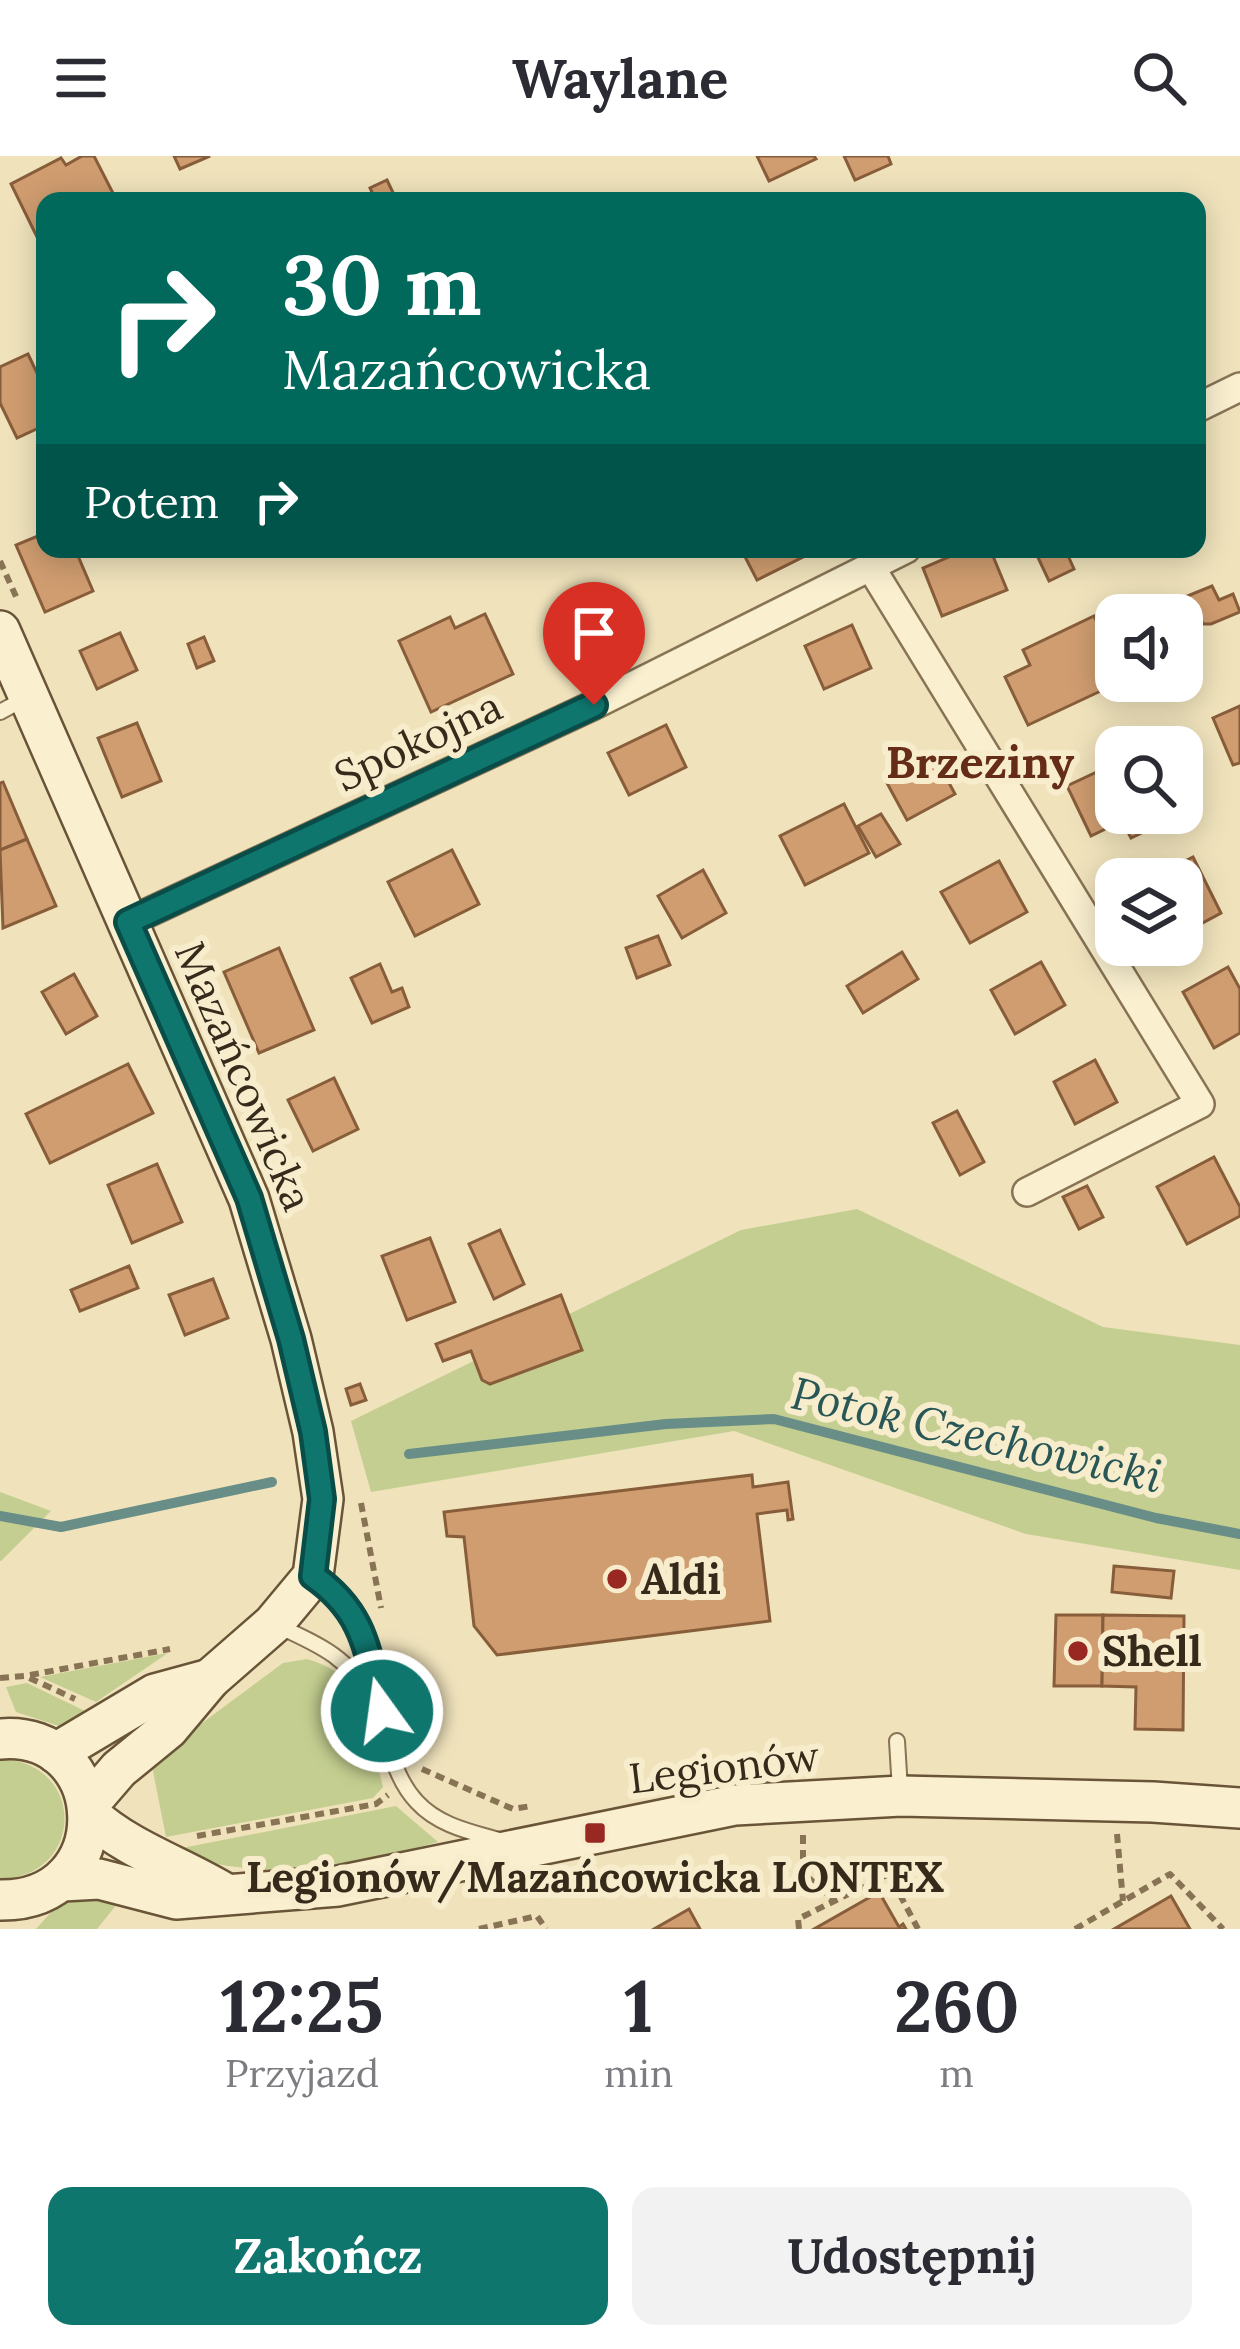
<!DOCTYPE html>
<html lang="pl">
<meta charset="utf-8">
<style>
:root{--surface:#fff;--page:#f2f2f3;--text:#2b2b33;--muted:#7c7c81;--accent:#0f766e}
body{margin:0;font-family:Lora,serif;background:var(--page);color:var(--text);height:100vh;display:flex;flex-direction:column;font-size:45px;white-space:nowrap}
*{box-sizing:border-box;margin:0}
p{font-size:39px;color:var(--muted)}
.icon{flex:none;width:66px;height:66px;fill:none;stroke:currentColor;stroke-width:2;stroke-linecap:round;stroke-linejoin:round}
.map{position:relative;height:1773px;overflow:hidden}
.side{display:flex;flex-direction:column;background:var(--surface);flex:1}
.side>*{flex:none}
.top-card{position:absolute;left:36px;top:36px;width:1170px;height:366px;border-radius:24px;box-shadow:0 6px 30px #0003;background:#00695c;color:#fff;overflow:hidden}
.tools{position:absolute;left:1095px;top:438px;display:grid;gap:24px}
.tools a{display:grid;place-items:center;width:108px;height:108px;border-radius:24px;background:var(--surface);box-shadow:0 6px 30px #0003;font-size:60px}
.pin{position:absolute;display:grid;place-items:center;width:102px;height:102px;color:#fff;margin:-123px -51px;border-radius:50% 50% 50% 0;rotate:-45deg;box-shadow:0 0 12px #0007}
.pin .icon{rotate:45deg}
.me{position:absolute;width:132px;margin:-66px;rotate:346deg;stroke-linejoin:round;filter:drop-shadow(0 0 9px #0008)}
.turn{display:flex;align-items:center;gap:42px;height:252px;padding:0 48px;font-size:54px}
.turn .icon{width:156px;height:156px;stroke-width:2.5}
.turn b{display:block;font-size:84px;line-height:102px}
.then{display:flex;align-items:center;height:114px;padding:0 48px;background:#0003;gap:24px;font-size:45px}
.eta{display:flex;justify-content:space-evenly;align-items:center;height:204px;text-align:center}
.eta b{font-size:72px;font-weight:700;line-height:84px}
.cta{display:flex;gap:24px;margin-top:auto;padding:24px 48px}
.cta a{flex:1;height:138px;border-radius:24px;background:var(--accent);color:#fff;font-size:48px;font-weight:700;line-height:138px;text-align:center}
.cta a+a{background:var(--page);color:var(--text)}
header{display:flex;justify-content:space-between;align-items:center;height:156px;padding:0 48px;background:var(--surface);font-size:54px;font-weight:700}
.map>svg:first-child{display:block}
.green{fill:#c3ce90}
.lines{fill:none;stroke-linecap:round;stroke-linejoin:round}
.stream{stroke:#688e87;stroke-width:10}
.building{fill:#d09d70;stroke:#885d3a;stroke-width:3}
.lane-casing{stroke:#887355;stroke-width:18}
.street-casing{stroke:#887355;stroke-width:32}
.secondary-casing{stroke:#695438;stroke-width:44}
.path{stroke:#887355;stroke-width:6;stroke-dasharray:9 6;stroke-linecap:butt}
.lane{stroke:#faf0d0;stroke-width:14}
.street{stroke:#faf0d0;stroke-width:27}
.secondary{stroke:#faf0d0;stroke-width:39}
.route-casing{stroke:#0a4d48;stroke-width:30}
.route{stroke:#0f766e;stroke-width:21}
.poi-dot{fill:#9a2822;stroke:#f7edcc;stroke-width:4.5}
.labels{text-anchor:middle;dominant-baseline:central;stroke-width:12;stroke-linejoin:round;paint-order:stroke}
.street-label{font-size:42px;fill:#362a1b;stroke:#f7edcc}
.poi-label{font-size:42px;font-weight:bold;fill:#362a1b;stroke:#f7edcc;text-anchor:start}
.neighbourhood-label{font-size:45px;font-weight:bold;fill:#652c18;stroke:#f7edcc}
.water-label{font-size:45px;font-style:italic;fill:#295757;stroke:#f7edcc}
</style>
<header><svg class="icon" aria-label="menu" viewBox="0 0 24 24"><path d="M4 6h16M4 12h16M4 18h16"/></svg>Waylane<svg class="icon" aria-label="search" viewBox="0 0 24 24"><circle cx="10" cy="10" r="6"/><path d="M15 15l6 6"/></svg></header>
<div class="map">
<svg width="1240" height="1773" viewBox="0 0 1240 1773">
<rect width="100%" height="100%" fill="#f0e3bc"/>
<g class="green">
<path d="M857,1053L1103,1171L1240,1189V1414L1026,1378L734,1275L371,1336L351,1265L741,1074Z"/>
<path d="M0,1336L51,1355L1,1405H0Z"/>
<path d="M168,1497L96,1546L40,1521Z"/>
<path d="M307,1503C386,1527 334,1571 375,1599L383,1631L373,1642L166,1681L151,1605L283,1507Z"/>
<path d="M27,1527L87,1556L71,1574L16,1556L6,1531Z"/>
<path d="M0,1603C87,1606 85,1721 0,1723Z"/>
<path d="M396,1650L438,1686C338,1712 268,1728 167,1695Z"/>
<path d="M93,1736L121,1743L97,1773H36L61,1745Z"/>
</g>
<g class="lines">
<g class="stream">
<path d="M409,1298L666,1268L774,1263L1156,1362L1240,1378"/>
<path d="M0,1360L61,1371L272,1326"/>
</g>
</g>
<g class="building">
<path d="M82,0H94L117,45H45V81L39,85L11,28L61,2L66,9Z"/>
<path d="M174,0H210L180,13Z"/>
<path d="M757,0H814L816,3L769,25Z"/>
<path d="M844,0H888L891,8L855,24Z"/>
<path d="M387,24L397,45H376L370,32Z"/>
<path d="M28,198L45,234V269L17,282L0,247V211Z"/>
<path d="M45,377V393H75L93,435L45,456L16,389Z"/>
<path d="M741,393H804L807,399L757,424Z"/>
<path d="M967,393H990L1007,434L942,460L923,412Z"/>
<path d="M1034,393H1065L1074,413L1049,425Z"/>
<path d="M1212,430L1219,444L1233,438L1240,456L1211,468H1203L1199,460L1182,468V459H1175L1170,447Z"/>
<path d="M485,458L513,518L431,556L399,485L450,461L455,472Z"/>
<path d="M1094,460L1116,506V525H1122L1028,569L1005,521L1030,509L1023,494Z"/>
<path d="M852,469L871,512L824,533L805,490Z"/>
<path d="M120,477L137,514L97,533L80,495Z"/>
<path d="M204,481L214,505L197,512L188,488Z"/>
<path d="M1240,550V607L1233,609L1213,562Z"/>
<path d="M137,567L161,625L122,641L98,582Z"/>
<path d="M666,569L686,611L629,639L608,597Z"/>
<path d="M935,601L955,638L907,664L887,627Z"/>
<path d="M1116,607V657L1179,659L1131,682L1122,665L1091,680L1067,630Z"/>
<path d="M3,626L27,683L0,694V627Z"/>
<path d="M844,648L869,697L805,729L780,680Z"/>
<path d="M881,658L900,688L876,701L858,670Z"/>
<path d="M27,683L56,750L3,772L0,694Z"/>
<path d="M452,694L479,748L415,780L388,726Z"/>
<path d="M1193,701L1221,757L1182,778V723H1149Z"/>
<path d="M999,705L1027,756L970,787L941,736Z"/>
<path d="M703,714L726,757L682,782L658,740Z"/>
<path d="M658,780L670,809L637,822L626,792Z"/>
<path d="M279,792L314,874L259,897L224,816Z"/>
<path d="M902,796L918,823L863,857L847,830Z"/>
<path d="M1041,806L1065,849L1015,878L991,834Z"/>
<path d="M380,808L392,836L402,832L409,851L372,867L351,822Z"/>
<path d="M1228,811L1240,833V877L1214,892L1183,836Z"/>
<path d="M74,818L97,860L66,878L42,836Z"/>
<path d="M1095,904L1117,946L1075,968L1054,926Z"/>
<path d="M128,908L153,957L50,1007L26,958Z"/>
<path d="M334,922L358,973L313,995L288,944Z"/>
<path d="M957,955L984,1006L960,1019L933,967Z"/>
<path d="M1214,1001L1240,1051V1060L1187,1088L1157,1031Z"/>
<path d="M157,1008L182,1066L132,1087L108,1029Z"/>
<path d="M1087,1030L1103,1061L1079,1073L1063,1041Z"/>
<path d="M500,1074L524,1128L494,1143L469,1088Z"/>
<path d="M430,1082L455,1146L407,1164L382,1100Z"/>
<path d="M129,1110L138,1132L80,1155L71,1134Z"/>
<path d="M213,1123L228,1162L185,1179L169,1139Z"/>
<path d="M561,1139L582,1194L490,1228L482,1224L471,1195L443,1205L436,1188Z"/>
<path d="M360,1228L366,1244L351,1249L346,1233Z"/>
<path d="M752,1319L753,1331L788,1326L793,1363L788,1364L787,1354L757,1358L770,1465L497,1499L474,1470L464,1381L447,1380L444,1356Z"/>
<path d="M1114,1410L1174,1415L1171,1442L1112,1436Z"/>
<path d="M1056,1459H1103L1102,1530H1054Z"/>
<path d="M1103,1459L1184,1460L1183,1574L1135,1573L1136,1531L1102,1530Z"/>
<path d="M879,1736L899,1771L903,1768L906,1773H814Z"/>
<path d="M1171,1740L1190,1773H1114Z"/>
<path d="M689,1753L700,1773H654Z"/>
</g>
<g class="lines">
<g class="lane-casing">
<g id="lane">
<path d="M0,556L24,543"/>
<path d="M314,1421C332,1433 351,1447 360,1467C382,1519 377,1604 417,1646C439,1670 472,1676 502,1685"/>
<path d="M278,1470C325,1491 347,1502 376,1546"/>
<path d="M382,1555L417,1550"/>
<path d="M897,1585L900,1634"/>
</g>
</g>
<g class="street-casing">
<g id="street">
<path d="M1197,252L1240,231"/>
<path d="M870,410L1200,948L1027,1036"/>
<path d="M128,766L594,549L906,393"/>
</g>
</g>
<g class="secondary-casing">
<g id="secondary">
<path d="M0,475L249,1043L291,1183L313,1276L323,1343L313,1420L273,1468L210,1523L168,1573L119,1613L88,1649"/>
<path d="M0,1583C113,1573 121,1746 0,1744"/>
<path d="M56,1597L155,1538L210,1523"/>
<path d="M90,1659C130,1695 180,1710 226,1738"/>
<path d="M62,1725L99,1723L176,1743L338,1730L735,1649L901,1640L1153,1646L1240,1652"/>
</g>
</g>
<g class="path">
<path d="M0,405L18,445"/>
<path d="M361,1347L381,1452"/>
<path d="M30,1519L170,1493"/>
<path d="M0,1522L25,1520L75,1543"/>
<path d="M422,1613L513,1653L531,1650"/>
<path d="M1117,1678L1123,1745"/>
<path d="M803,1679V1717L835,1745"/>
<path d="M197,1680L376,1648L388,1639"/>
<path d="M479,1773L537,1760L546,1773"/>
<path d="M799,1773L798,1763L889,1718L918,1773"/>
<path d="M1075,1773L1170,1718L1223,1773"/>
</g>
<use href="#lane" class="lane"/>
<use href="#street" class="street"/>
<use href="#secondary" class="secondary"/>
</g>
<g class="lines">
<g class="route-casing">
<path id="route" d="M382,1555C367,1496 366,1457 313,1420L322,1343L313,1276L291,1183L249,1042L128,766L594,549"/>
</g>
<use href="#route" class="route"/>
</g>
<g class="poi-dot">
<circle cx="617" cy="1423" r="12"/>
<circle cx="1078" cy="1495" r="12"/>
<rect x="583" y="1665" width="24" height="24" rx="6"/>
</g>
<g class="labels">
<g class="street-label">
<text transform="translate(418 585) rotate(-25)">Spokojna</text>
<text transform="translate(244 920) rotate(67)">Mazańcowicka</text>
<text transform="translate(724 1611) rotate(-7)">Legionów</text>
</g>
<g class="poi-label">
<text x="641" y="1423">Aldi</text>
<text x="1102" y="1495">Shell</text>
<text x="595" y="1721" text-anchor="middle">Legionów/Mazańcowicka LONTEX</text>
</g>
<g class="neighbourhood-label">
<text x="980" y="605">Brzeziny</text>
</g>
<g class="water-label">
<text transform="translate(977 1278) rotate(13)">Potok Czechowicki</text>
</g>
</g>
</svg>
<div class="tools">
<a><svg class="icon" aria-label="sound" viewBox="0 0 24 24"><path d="M4 9h4l5-4v14l-5-4H4zM17 9q2 3 0 6"/></svg></a>
<a><svg class="icon" aria-label="search" viewBox="0 0 24 24"><circle cx="10" cy="10" r="6"/><path d="M15 15l6 6"/></svg></a>
<a><svg class="icon" aria-label="layers" viewBox="0 0 24 24"><path d="M12 4l9 5-9 5-9-5zM3 14l9 5 9-5"/></svg></a>
</div>
<div class="pin" style="left:594px;top:549px;background:#d93025"><svg class="icon" aria-label="arrive" viewBox="0 0 24 24"><path d="M6 21V4h12l-3 4 3 4H6"/></svg></div>
<svg class="me" style="left:382px;top:1555px" viewBox="-20 -20 40 40"><circle r="17" fill="#0f766e" stroke="#fff" stroke-width="3"/><path d="M0-11L8 9 0 5-8 9z" fill="#fff"/></svg>
<div class="top-card">
<div class="turn"><svg class="icon" aria-label="right" viewBox="0 0 24 24"><path d="M7 20v-9h11M14 6l5 5-5 5"/></svg><div><b>30 m</b>Mazańcowicka</div></div>
<div class="then">Potem<svg class="icon" aria-label="right" viewBox="0 0 24 24"><path d="M7 20v-9h11M14 6l5 5-5 5"/></svg></div>
</div>
</div>
<section class="side">
<div class="eta">
<div><b>12:25</b><p>Przyjazd</p></div>
<div><b>1</b><p>min</p></div>
<div><b>260</b><p>m</p></div>
</div>
<div class="cta"><a>Zakończ</a><a>Udostępnij</a></div>
</section>
